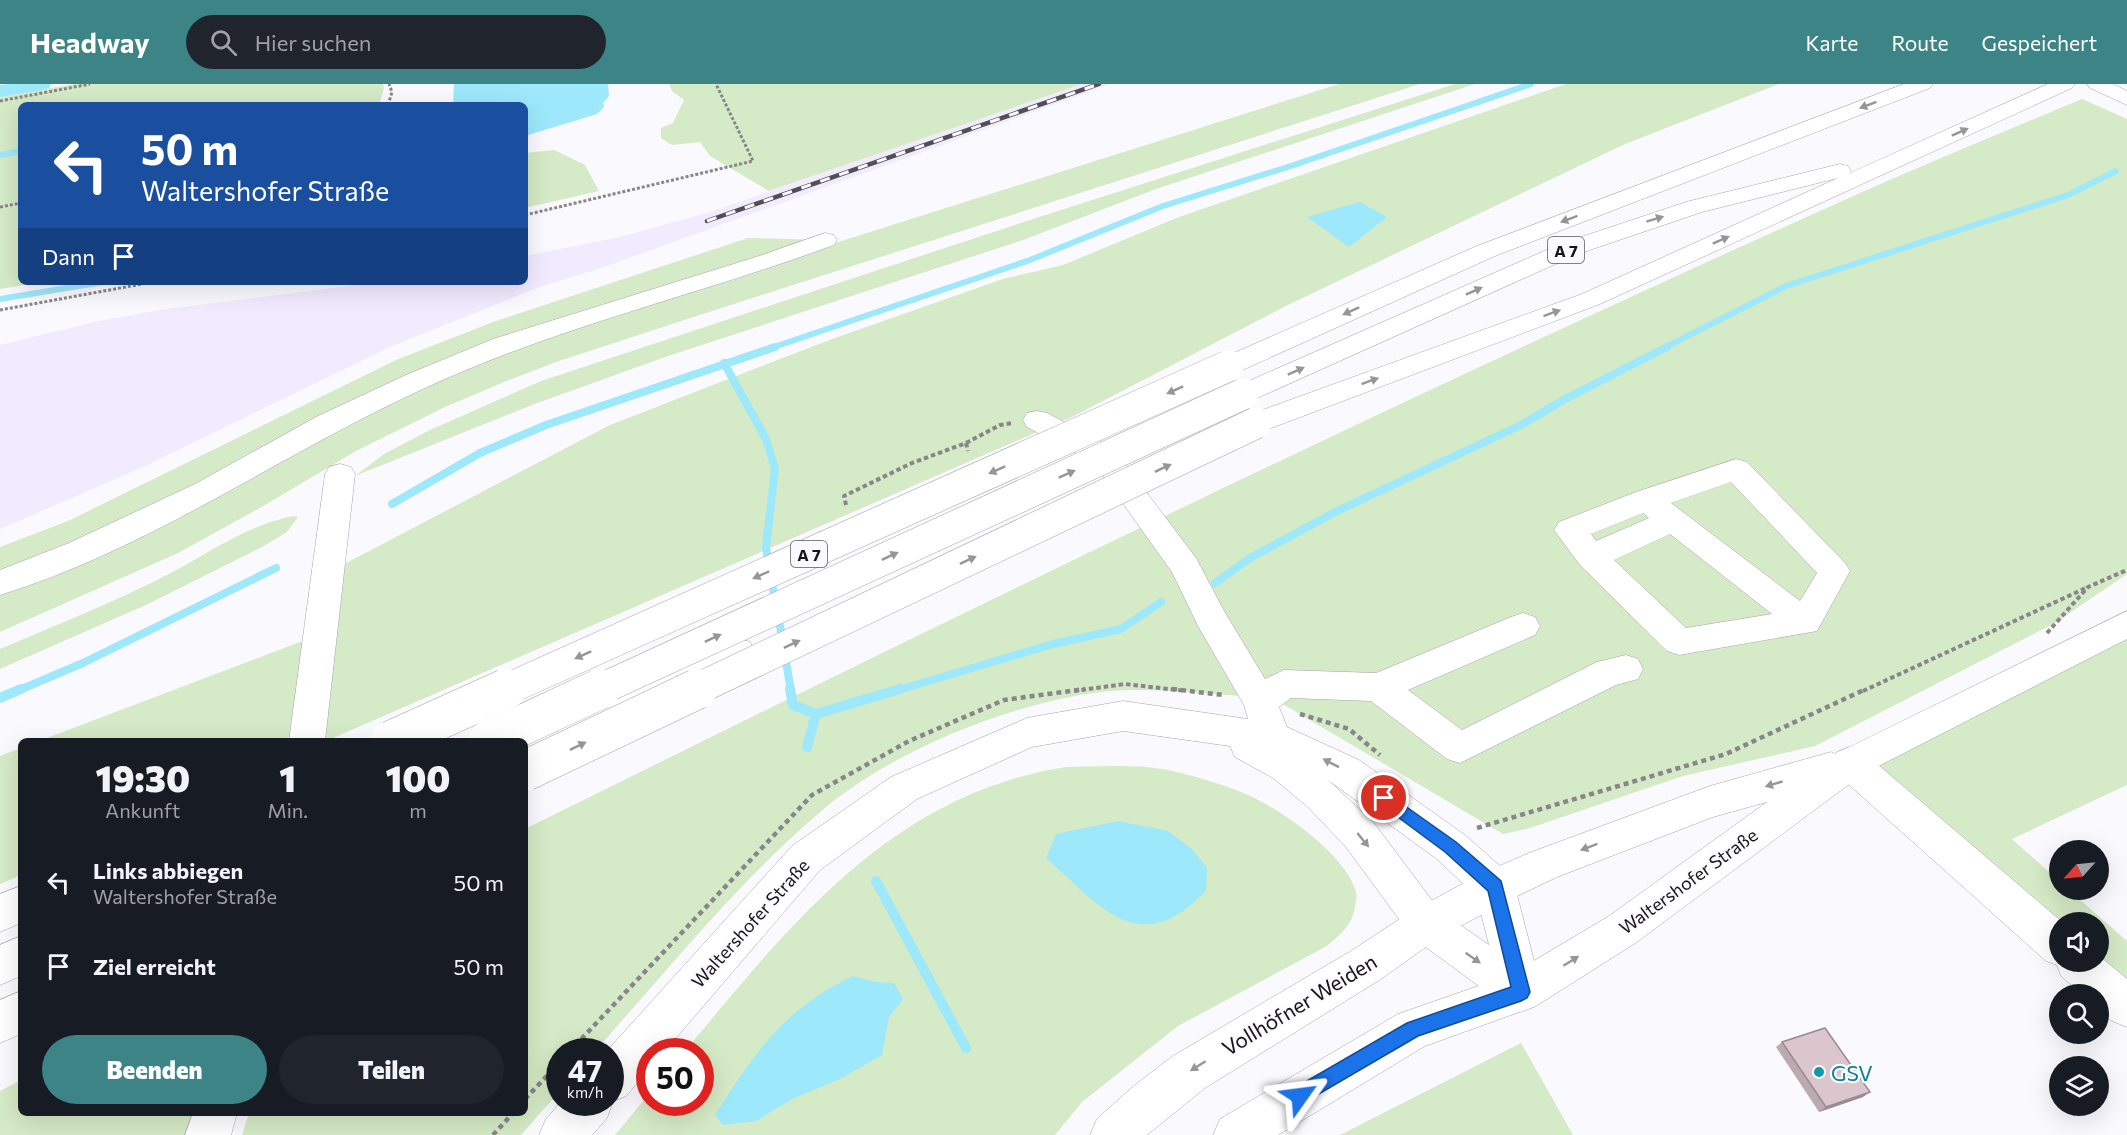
<!DOCTYPE html>
<html lang="de">
<meta charset="utf-8">
<style>
:root{--surface:#171b24;--page:#20242c;--text:#f1f3f6;--muted:#9ea1a6;--accent:#3c8485}
body{margin:0;font-family:Commissioner,sans-serif;background:var(--page);color:var(--text);height:100vh;display:flex;flex-direction:column;font-size:22px;white-space:nowrap}
*{box-sizing:border-box;margin:0}
p{font-size:20px;color:var(--muted)}
.icon{flex:none;width:33px;height:33px;fill:none;stroke:currentColor;stroke-width:2;stroke-linecap:round;stroke-linejoin:round}
.map{position:relative;flex:1;overflow:hidden}
.panel{position:absolute;left:18px;top:654px;width:510px;height:378px;display:flex;flex-direction:column;background:var(--surface);border-radius:9px;box-shadow:0 6px 24px #0002}
.panel>*{flex:none}
.guide{position:absolute;left:18px;top:18px;width:510px;height:183px;border-radius:9px;box-shadow:0 6px 24px #0002;background:#1a4fa0;color:#fff;overflow:hidden}
.needle{width:39px;rotate:243deg}
.tools{position:absolute;left:2049px;top:756px;display:grid;gap:12px}
.tools a{display:grid;place-items:center;width:60px;height:60px;border-radius:50%;background:var(--surface);box-shadow:0 6px 24px #0002;font-size:30px}
.speed{position:absolute;left:546px;top:954px;display:flex;gap:12px;font-size:30px;font-weight:700;text-align:center}
.speed>*{display:grid;place-content:center;width:78px;height:78px;border-radius:50%;background:var(--surface);box-shadow:0 6px 24px #0002;line-height:1}
.speed small{font-size:15px;font-weight:400}
.speed .limit{border:9px solid #d22;background:#fff;color:#111}
.pin{position:absolute;display:grid;place-items:center;width:51px;height:51px;color:#fff;margin:-26px;border:3px solid #fff;border-radius:50%;box-shadow:0 2px 6px #0007}
.me{position:absolute;width:66px;margin:-33px;rotate:59deg;stroke-linejoin:round;filter:drop-shadow(0 0 4px #0008)}
.turn{display:flex;align-items:center;gap:21px;height:126px;padding:0 24px;font-size:27px}
.turn .icon{width:78px;height:78px;stroke-width:2.5}
.turn b{display:block;font-size:42px;line-height:51px}
.then{display:flex;align-items:center;height:57px;padding:0 24px;background:#0003;gap:12px;font-size:22px}
.eta{display:flex;justify-content:space-evenly;align-items:center;height:102px;text-align:center}
.eta b{font-size:36px;font-weight:800;line-height:42px}
.cta{display:flex;gap:12px;margin-top:auto;padding:12px 24px}
.cta a{flex:1;height:69px;border-radius:36px;background:var(--accent);color:#fff;font-size:24px;font-weight:800;line-height:69px;text-align:center}
.cta a+a{background:var(--page);color:var(--text)}
ul{padding:0;list-style:none}
li{display:flex;align-items:center;gap:18px;height:84px;padding:0 24px}
li div{flex:1}
li b{display:block;font-size:22px}
li em{font-style:normal}
header{display:flex;align-items:center;gap:36px;box-sizing:border-box;height:84px;padding:0 30px;background:var(--accent);color:#fff}
header strong{font-size:28px}
nav{display:flex;gap:33px;margin-inline-start:auto;font-size:21px}
.search{width:420px;height:54px;background:var(--page);display:flex;align-items:center;gap:15px;box-sizing:border-box;padding:0 21px;border-radius:33px;color:var(--muted);font-size:22px}
.map>svg:first-child{display:block}
.built{fill:#f2eafe}
.green{fill:#d5eac6}
.water{fill:#9ee8fb}
.lines{fill:none;stroke-linecap:round;stroke-linejoin:round}
.stream-far2{stroke:#9ee8fb;stroke-width:6}
.stream-far1{stroke:#9ee8fb;stroke-width:8}
.stream{stroke:#9ee8fb;stroke-width:10}
.canal{fill:#9ee8fb;fill-rule:evenodd}
.minor-casing{stroke:#a8a1b3;stroke-width:1}
.major-casing{stroke:#a8a1b3;stroke-width:1}
.highway-casing{stroke:#a8a1b3;stroke-width:1}
.path-far2{stroke:#88868b;stroke-width:3;stroke-dasharray:3 2;stroke-linecap:butt}
.path-far1{stroke:#88868b;stroke-width:4;stroke-dasharray:4.5 3;stroke-linecap:butt}
.path{stroke:#88868b;stroke-width:4.5;stroke-dasharray:5 4;stroke-linecap:butt}
.minor{fill:#fff;fill-rule:evenodd}
.major{fill:#fff;fill-rule:evenodd}
.highway{fill:#fff;fill-rule:evenodd}
.rail-casing{stroke:#514f54;stroke-width:4.5}
.rail{stroke:#faf9fd;stroke-width:3;stroke-dasharray:10;stroke-linecap:butt}
.highway-bridge-far1-casing{stroke:#a8a1b3;stroke-width:32;stroke-linecap:butt}
.highway-bridge-casing{stroke:#a8a1b3;stroke-width:41;stroke-linecap:butt}
.highway-bridge-far1{stroke:#fff;stroke-width:31}
.highway-bridge{stroke:#fff;stroke-width:40}
.wall{fill:#bdaab0}
.shaded-wall{fill:#9a8b90}
.building{fill:#dcc6cd;stroke:#9a8b90;stroke-width:1.5}
.oneway{fill:#969598}
.route{fill:#1a73e8;stroke:#114b97;stroke-width:1.5}
.culture-dot{fill:#0f9aa8;stroke:#faf9fd;stroke-width:2}
.labels{text-anchor:middle;dominant-baseline:central;stroke-width:4.5;stroke-linejoin:round;paint-order:stroke}
.shield{fill:#faf9fd;stroke:#5a585d;stroke-width:1.5}
.shield-label{font-size:16px;font-weight:bold;fill:#161319}
.street-label{font-size:18px;fill:#161319;stroke:#faf9fd}
.near-street-label{font-size:21px;fill:#161319;stroke:#faf9fd}
.near-culture-label{font-size:21px;fill:#0d838f;stroke:#faf9fd;text-anchor:start}
</style>
<header>
<strong>Headway</strong>
<div class="search"><svg class="icon" aria-label="search" viewBox="0 0 24 24"><circle cx="10" cy="10" r="6"/><path d="M15 15l6 6"/></svg>Hier suchen</div>
<nav><a>Karte</a><a>Route</a><a>Gespeichert</a></nav>
</header>
<div class="map">
<svg width="2127" height="1051" viewBox="0 0 2127 1051">
<rect width="100%" height="100%" fill="#faf9fd"/>
<path class="built" d="M1082,0H1111L604,183L537,204L482,226L394,261L143,383L0,445V261L99,237L166,225L380,198H525V172L620,153L707,129Z"/>
<g class="green">
<path d="M74,0H383L384,4L379,21H21V198H42L0,205V13Z"/>
<path d="M669,0H1082L769,107L710,72L700,58L672,61L661,54V44L673,39L684,16L672,7Z"/>
<path d="M1339,0H1420L712,227L556,278L504,298L445,323L356,367L265,421L178,469L0,548V505L454,284L737,190Z"/>
<path d="M1455,0H1475L1156,105L1023,156L665,273L532,321L355,392L384,370L430,346L541,297L1030,136Z"/>
<path d="M1566,0H1779L1625,60L1290,220L1074,332L326,657H39L321,550L329,488L610,341L832,255L1003,195L1063,181L1179,133Z"/>
<path d="M2082,15L2127,35V490L2055,539L1815,662L1683,692L1530,744L1503,750L1252,602L1241,612C1195,609 1147,603 1101,608C1007,620 891,667 819,729C737,799 668,886 595,967L560,968L559,1008L521,1051H242L249,1029H525V745C953,533 1383,323 1820,127C1906,88 1994,52 2082,15Z"/>
<path d="M554,66L585,81L599,107L525,124V69Z"/>
<path d="M748,154L825,156L502,261L0,499V463L68,437L396,276L493,238Z"/>
<path d="M294,432L298,433L287,448L262,463L148,520L0,585V565C57,541 114,518 169,490C209,469 249,440 294,432Z"/>
<path d="M2127,540V701L2012,755L2059,797L2060,806H2069L2127,857V922L2076,878H2098V838H2060L1850,679Z"/>
<path d="M21,664V791L0,800V672Z"/>
<path d="M1066,683C1097,683 1131,680 1162,685C1188,690 1216,698 1241,708C1277,722 1346,770 1356,808C1357,814 1355,825 1353,831C1349,844 1337,853 1327,862L1178,942L1082,1018L1055,1051H615L649,1010L650,1018H700V968L685,967C790,841 892,710 1066,683Z"/>
<path d="M1521,959L1573,1051H1340Z"/>
<path d="M21,996V1029H202L197,1051H0V1007Z"/>
</g>
<g class="water">
<path d="M454,0H608L609,12L603,19L604,23L597,30L525,52V21H453Z"/>
<path d="M1360,118L1387,133L1349,163L1307,133Z"/>
<path d="M1118,737L1168,747L1192,765L1207,784L1206,807C1138,877 1102,823 1046,774L1056,750Z"/>
<path d="M853,892L874,898L894,899L903,915L889,933L882,971L840,995L794,1014L756,1037L723,1041L715,1031C755,969 783,925 853,892Z"/>
</g>
<g class="lines">
<g class="stream-far2">
<path d="M0,71L21,67"/>
<path d="M0,215L103,198"/>
<path d="M771,264L1030,176L1163,122L1291,82L1531,0"/>
<path d="M1664,264L1786,202L2068,111L2116,87"/>
</g>
<g class="stream-far1">
<path d="M724,279L766,355L775,385L766,463L775,517"/>
<path d="M392,420L480,369L546,341L775,263"/>
<path d="M1215,499L1250,474L1337,427L1521,341L1567,314L1667,263"/>
<path d="M778,530L791,607"/>
<path d="M17,607L83,579L276,484"/>
<path d="M895,607L1053,560L1121,545L1161,518"/>
</g>
<g class="stream">
<path d="M790,605L793,621L816,630"/>
<path d="M0,614L21,605"/>
<path d="M807,663L816,630L900,605"/>
<path d="M876,797L966,964"/>
</g>
<path class="canal" d="M8,0H51L49,4L42,6L0,13V1Z"/>
<g class="minor-casing">
<g id="minor">
<path d="M2087,0H2113L2127,7V21L2090,4Z"/>
<path d="M825,149L834,151L837,156L834,161C698,211 556,243 425,304C282,369 152,464 0,511V486L69,459L195,400L318,332L406,291L493,255L756,173Z"/>
<path d="M1037,327L1047,329L1113,364L1196,474L1224,527L1265,595L1284,586L1376,589L1511,533L1523,529L1535,533L1540,542L1535,551L1408,606L1462,646L1597,578L1626,571L1638,575L1643,585L1638,595L1616,601L1460,679L1447,675L1371,617L1291,614L1279,623L1287,643L1359,676L1465,751L1509,790L1515,803L1542,908L1536,922L1521,928L1506,922L1412,853L1346,763L1308,723L1273,694L1235,673L1230,662L1123,647L1032,663L917,715L820,786L664,968H650V984L626,1012L613,1017L607,1034L592,1051H539L546,1035L561,1018H610V968H606L792,762L891,693L1027,634L1123,617L1248,635L1244,621L1198,542L1172,488L1093,378L1027,343L1023,336L1027,329ZM1328,696L1437,775L1477,813L1489,861L1440,827L1374,739Z"/>
<path d="M1736,375L1747,378L1845,479L1850,487L1817,547L1679,571L1667,567L1580,481L1554,446L1559,438L1636,408ZM1731,398L1817,489L1800,517L1671,419ZM1643,429L1649,434L1596,457L1591,450ZM1670,450L1772,530L1686,544L1614,476Z"/>
<path d="M340,380L351,383L355,390L325,657H289L325,390L329,383Z"/>
<path d="M738,554L750,558L755,567L750,576L571,653L558,648L553,638L558,628Z"/>
<path d="M1850,663L1863,668L2062,838H2060V878H2098V871L2127,895V943L2112,937L2098,925V910H2082L2061,892L2057,881L2046,877L1837,690L1832,679L1837,668Z"/>
<path d="M193,1029H237L231,1051H185Z"/>
</g>
</g>
<g class="major-casing">
<path id="major" d="M2127,527V555L1863,690L1637,858L1536,922L1425,962L1278,1051H1213L1220,1035L1398,930L1510,891L1609,832L1767,718L1713,733L1557,793L1509,816L1440,853L1381,895L1205,1004L1147,1051H1090L1097,1035L1136,1000L1173,972L1351,867L1412,827L1481,790L1529,769L1710,702L1831,668L1835,670Z"/>
</g>
<g class="highway-casing">
<g id="highway">
<path d="M1904,0H1933L1930,4L1495,172L1238,288L1228,291L1218,288L1214,282L1218,276L1477,162Z"/>
<path d="M2048,0H2075L2072,4L1600,220L1266,346L1256,349L1246,346L1242,339L1246,332L1582,210L1838,94L1702,128L1578,170L1253,316L1243,319L1233,316L1229,310L1233,304L1560,160L1686,118L1840,80L1848,82L1851,87L1850,89Z"/>
<path d="M21,802V839L0,848V810Z"/>
<path d="M21,852V892L0,901V861Z"/>
<path d="M21,907V950L0,959V916Z"/>
</g>
</g>
<g class="path-far2">
<path d="M0,17L90,0"/>
<path d="M388,21L392,8L389,0"/>
<path d="M0,123L21,119"/>
<path d="M525,131L753,77L716,0"/>
<path d="M0,226L153,198"/>
</g>
<g class="path-far1">
<path d="M966,359L968,367"/>
<path d="M846,421L844,412L912,379L966,359L1000,341L1013,339"/>
<path d="M2047,549L2088,503L2127,486"/>
<path d="M1074,607L1125,600L1186,607"/>
<path d="M1863,607L2088,503"/>
</g>
<g class="path">
<path d="M1172,605L1223,611"/>
<path d="M1300,630L1349,645L1380,671"/>
<path d="M1477,744L1726,670L1866,605"/>
<path d="M569,968L812,711L909,657L1004,616L1085,605"/>
<path d="M525,1015L560,978"/>
<path d="M493,1051L513,1029"/>
</g>
<use href="#minor" class="minor"/>
<use href="#major" class="major"/>
<use href="#highway" class="highway"/>
<g class="rail-casing">
<path id="rail" d="M707,137L1099,0"/>
</g>
<use href="#rail" class="rail"/>
<g class="highway-bridge-far1-casing">
<g id="highway-bridge-far1">
<path d="M503,607L1228,282"/>
<path d="M597,607L1243,310"/>
<path d="M693,607L1256,339"/>
</g>
</g>
<g class="highway-bridge-casing">
<g id="highway-bridge">
<path d="M391,657L506,605"/>
<path d="M488,657L600,605"/>
<path d="M525,687L697,605"/>
</g>
</g>
<use href="#highway-bridge-far1" class="highway-bridge-far1"/>
<use href="#highway-bridge" class="highway-bridge"/>
</g>
<path class="wall" d="M1782,958L1863,1013L1819,1028L1776,963Z"/>
<path class="shaded-wall" d="M1870,1008L1863,1013L1819,1028L1826,1023Z"/>
<path class="building" d="M1825,944L1870,1008L1826,1023L1782,958Z"/>
<defs><path id="oneway-solid" d="M-6-.8H1V-3.2L6.5 0L1 3.2V.8H-6Z" transform="scale(1.5)"/></defs>
<g class="oneway">
<use href="#oneway-solid" transform="translate(1868 21) rotate(159)"/>
<use href="#oneway-solid" transform="translate(1960 48) rotate(-24)"/>
<use href="#oneway-solid" transform="translate(1569 135) rotate(159)"/>
<use href="#oneway-solid" transform="translate(1655 135) rotate(-17)"/>
<use href="#oneway-solid" transform="translate(1721 156) rotate(-24)"/>
<use href="#oneway-solid" transform="translate(1474 207) rotate(-24)"/>
<use href="#oneway-solid" transform="translate(1351 227) rotate(156)"/>
<use href="#oneway-solid" transform="translate(1552 229) rotate(-20)"/>
<use href="#oneway-solid" transform="translate(1296 287) rotate(-24)"/>
<use href="#oneway-solid" transform="translate(1370 297) rotate(-20)"/>
<use href="#oneway-solid" transform="translate(1175 306) rotate(156)"/>
<use href="#oneway-solid" transform="translate(1163 384) rotate(-25)"/>
<use href="#oneway-solid" transform="translate(997 386) rotate(156)"/>
<use href="#oneway-solid" transform="translate(1067 390) rotate(-24)"/>
<use href="#oneway-solid" transform="translate(890 472) rotate(-25)"/>
<use href="#oneway-solid" transform="translate(968 476) rotate(-25)"/>
<use href="#oneway-solid" transform="translate(761 491) rotate(156)"/>
<use href="#oneway-solid" transform="translate(713 554) rotate(-25)"/>
<use href="#oneway-solid" transform="translate(792 560) rotate(-25)"/>
<use href="#oneway-solid" transform="translate(583 571) rotate(156)"/>
<use href="#oneway-solid" transform="translate(578 662) rotate(-26)"/>
<use href="#oneway-solid" transform="translate(1331 679) rotate(-153)"/>
<use href="#oneway-solid" transform="translate(1774 700) rotate(164)"/>
<use href="#oneway-solid" transform="translate(1363 756) rotate(51)"/>
<use href="#oneway-solid" transform="translate(1589 763) rotate(159)"/>
<use href="#oneway-solid" transform="translate(1473 874) rotate(35)"/>
<use href="#oneway-solid" transform="translate(1571 877) rotate(-32)"/>
<use href="#oneway-solid" transform="translate(1198 982) rotate(148)"/>
</g>
<path class="route" d="M1384,707L1456,758L1501,797L1530,908L1527,914L1521,917L1418,952L1300,1021L1293,1018L1291,1012L1293,1005L1407,939L1511,903L1488,807L1445,768L1379,719L1377,714L1379,709Z"/>
<circle class="culture-dot" cx="1819" cy="988" r="6"/>
<g class="labels">
<g class="shield">
<rect x="1548" y="153" width="36" height="26" rx="4.5"/>
<rect x="791" y="457" width="36" height="26" rx="4.5"/>
</g>
<g class="shield-label">
<text x="1566" y="166">A 7</text>
<text x="809" y="470">A 7</text>
</g>
<g class="street-label">
<text transform="translate(1688 797) rotate(-36)">Waltershofer Straße</text>
<text transform="translate(750 839) rotate(-48)">Waltershofer Straße</text>
</g>
<g class="near-street-label">
<text transform="translate(1299 920) rotate(-31)">Vollhöfner Weiden</text>
</g>
<g class="near-culture-label">
<text x="1831" y="988">GSV</text>
</g>
</g>
</svg>
<div class="tools">
<a><svg class="needle" viewBox="-14 -14 28 28"><path d="M0-13l5 13h-10z" fill="#e53935"/><path d="M0 13l5-13h-10z" fill="#9ea1a6"/></svg></a>
<a><svg class="icon" aria-label="sound" viewBox="0 0 24 24"><path d="M4 9h4l5-4v14l-5-4H4zM17 9q2 3 0 6"/></svg></a>
<a><svg class="icon" aria-label="search" viewBox="0 0 24 24"><circle cx="10" cy="10" r="6"/><path d="M15 15l6 6"/></svg></a>
<a><svg class="icon" aria-label="layers" viewBox="0 0 24 24"><path d="M12 4l9 5-9 5-9-5zM3 14l9 5 9-5"/></svg></a>
</div>
<div class="speed"><div>47<small>km/h</small></div><div class="limit">50</div></div>
<div class="pin" style="left:1384px;top:714px;background:#d93025"><svg class="icon" aria-label="arrive" viewBox="0 0 24 24"><path d="M6 21V4h12l-3 4 3 4H6"/></svg></div>
<svg class="me" style="left:1300px;top:1012px" viewBox="-20 -20 40 40"><path d="M0-17L14 15 0 8-14 15z" fill="#1a73e8" stroke="#fff" stroke-width="4"/></svg>
<div class="guide">
<div class="turn"><svg class="icon" aria-label="left" viewBox="0 0 24 24"><path d="M17 20v-9H6M10 6l-5 5 5 5"/></svg><div><b>50 m</b>Waltershofer Straße</div></div>
<div class="then">Dann<svg class="icon" aria-label="arrive" viewBox="0 0 24 24"><path d="M6 21V4h12l-3 4 3 4H6"/></svg></div>
</div>
<section class="panel">
<div class="eta">
<div><b>19:30</b><p>Ankunft</p></div>
<div><b>1</b><p>Min.</p></div>
<div><b>100</b><p>m</p></div>
</div>
<ul>
<li><svg class="icon" aria-label="left" viewBox="0 0 24 24"><path d="M17 20v-9H6M10 6l-5 5 5 5"/></svg><div><b>Links abbiegen</b><p>Waltershofer Straße</p></div><em>50 m</em></li>
<li><svg class="icon" aria-label="arrive" viewBox="0 0 24 24"><path d="M6 21V4h12l-3 4 3 4H6"/></svg><div><b>Ziel erreicht</b></div><em>50 m</em></li>
</ul>
<div class="cta"><a>Beenden</a><a>Teilen</a></div>
</section>
</div>
